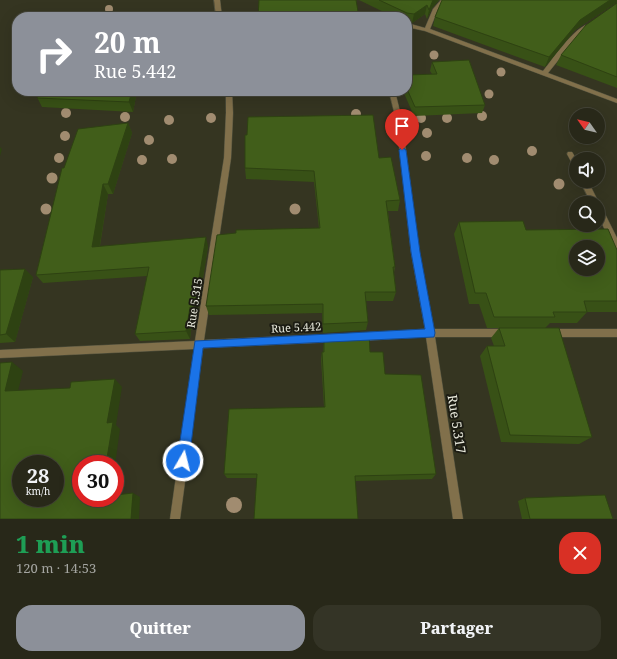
<!DOCTYPE html>
<html lang="fr">
<meta charset="utf-8">
<style>
:root{--surface:#282819;--page:#343426;--text:#f1f3f6;--muted:#a5a6a2;--line:#444438;--accent:#8c9099}
body{margin:0;font-family:"Noto Serif",serif;background:var(--page);color:var(--text);height:100vh;display:flex;flex-direction:column;font-size:15px;white-space:nowrap}
*{box-sizing:border-box;margin:0}
p{font-size:13px;color:var(--muted)}
.icon{flex:none;width:22px;height:22px;fill:none;stroke:currentColor;stroke-width:2;stroke-linecap:round;stroke-linejoin:round}
.map{position:relative;height:519px;overflow:hidden}
.details{display:flex;flex-direction:column;background:var(--surface);flex:1}
.details>*{flex:none}
.top-card{position:absolute;left:12px;top:12px;width:400px;height:84px;border-radius:16px;box-shadow:0 4px 16px #0002,0 0 0 1px var(--line);background:#8c9099;color:#fff;overflow:hidden}
.needle{width:26px;rotate:304deg}
.controls{position:absolute;left:569px;top:108px;display:grid;gap:8px}
.controls a{display:grid;place-items:center;width:36px;height:36px;border-radius:50%;background:var(--surface);box-shadow:0 4px 16px #0002,0 0 0 1px var(--line);font-size:20px}
.speed{position:absolute;left:12px;top:455px;display:flex;gap:8px;font-size:20px;font-weight:700;text-align:center}
.speed>*{display:grid;place-content:center;width:52px;height:52px;border-radius:50%;background:var(--surface);box-shadow:0 4px 16px #0002,0 0 0 1px var(--line);line-height:1}
.speed small{font-size:10px;font-weight:400}
.speed .limit{border:6px solid #d22;background:#fff;color:#111}
.pin{position:absolute;display:grid;place-items:center;width:34px;height:34px;color:#fff;margin:-41px -17px;border-radius:50% 50% 50% 0;rotate:-45deg;box-shadow:0 0 4px #0007}
.pin .icon{rotate:45deg}
.me{position:absolute;width:44px;margin:-22px;rotate:8deg;stroke-linejoin:round;filter:drop-shadow(0 0 3px #0008)}
.turn{display:flex;align-items:center;gap:14px;height:84px;padding:0 16px;font-size:18px}
.turn .icon{width:52px;height:52px;stroke-width:2.5}
.turn b{display:block;font-size:28px;line-height:34px}
.round{display:grid;place-items:center;flex:none;width:42px;height:42px;border-radius:16px;background:var(--page)}
.summary{display:flex;align-items:center;justify-content:space-between;height:68px;padding:0 16px}
h1{font-size:24px;font-weight:800;line-height:30px;color:#1e9e55}
.primary-button{display:flex;gap:8px;margin-top:auto;padding:8px 16px}
.primary-button a{flex:1;height:46px;border-radius:16px;background:var(--accent);color:#fff;font-size:16px;font-weight:800;line-height:46px;text-align:center}
.primary-button a+a{background:var(--page);color:var(--text)}
.map>svg:first-child{display:block}
.lines{fill:none;stroke-linecap:round;stroke-linejoin:round}
.minor-casing{stroke:#52523f;stroke-width:1}
.minor{fill:#81704b;fill-rule:evenodd}
.tree{fill:#a18c70}
.wall{fill:#385116}
.shaded-wall{fill:#2e4212}
.building{fill:#415e1a;stroke:#2e4212;fill-rule:evenodd}
.route{fill:#1a73e8;stroke:#114b97}
.labels{text-anchor:middle;dominant-baseline:central;stroke-width:4;stroke-linejoin:round;paint-order:stroke}
.street-label{font-size:11px;fill:#e8e9dc;stroke:#1c1c13}
.near-street-label{font-size:13px;fill:#e8e9dc;stroke:#1c1c13}
</style>
<div class="map">
<svg width="617" height="519" viewBox="0 0 617 519">
<rect width="100%" height="100%" fill="#353521"/>
<g class="lines">
<g class="minor-casing">
<g id="minor">
<path d="M214,0H220L222,17H216Z"/>
<path d="M441,0H447L438,9L430,29L543,71C552,60 577,23 591,24V26L580,33L548,73L617,99V103L425,31L407,27V23L425,28L433,9Z"/>
<path d="M226,91H232L233,113L231,158L204,340L334,334L337,335L338,338L337,341L334,342L203,348L180,519H170L194,349L0,358V350L195,341L224,158L226,113Z"/>
<path d="M389,91H395L402,120L419,252L434,329H504L507,330L508,333L507,336L504,337H435L463,519H453L426,337L358,341L355,340L354,337L355,334L358,333L425,329L411,252L396,120Z"/>
<path d="M568,152H572C576,158 576,161 576,168L574,167L567,154Z"/>
<path d="M580,181H588L599,203L598,204V203H591Z"/>
<path d="M598,205L601,206L617,238V249L614,248L598,216Z"/>
<path d="M550,329H617V337H550L547,336L546,333L547,330Z"/>
</g>
</g>
<use href="#minor" class="minor"/>
</g>
<g class="tree">
<circle cx="109" cy="9" r="4"/>
<circle cx="434" cy="55" r="4.5"/>
<circle cx="501" cy="72" r="4.5"/>
<circle cx="489" cy="94" r="4.5"/>
<circle cx="66" cy="113" r="5"/>
<circle cx="356" cy="114" r="5"/>
<circle cx="482" cy="116" r="5"/>
<circle cx="125" cy="117" r="5"/>
<circle cx="211" cy="118" r="5"/>
<circle cx="421" cy="118" r="5"/>
<circle cx="447" cy="118" r="5"/>
<circle cx="169" cy="120" r="5"/>
<circle cx="427" cy="133" r="5"/>
<circle cx="65" cy="136" r="5"/>
<circle cx="149" cy="140" r="5"/>
<circle cx="532" cy="151" r="5"/>
<circle cx="426" cy="156" r="5"/>
<circle cx="59" cy="158" r="5"/>
<circle cx="467" cy="158" r="5"/>
<circle cx="172" cy="159" r="5"/>
<circle cx="142" cy="160" r="5"/>
<circle cx="494" cy="160" r="5"/>
<circle cx="52" cy="178" r="5.5"/>
<circle cx="559" cy="184" r="5.5"/>
<circle cx="46" cy="209" r="5.5"/>
<circle cx="295" cy="209" r="5.5"/>
<circle cx="234" cy="505" r="8"/>
</g>
<g class="wall">
<path d="M359,0H439L432,8L427,19L425,14L412,23H407V17H394Z"/>
<path d="M617,0V2L575,30L545,67L433,26L435,17Z"/>
<path d="M617,3V88L556,65L561,55Z"/>
<path d="M432,62L485,105L482,113L414,116L403,91H407V75L432,74L430,71Z"/>
<path d="M28,91H137L133,112L42,107L37,97H32Z"/>
<path d="M128,123L132,133L113,194H108L100,246H208L197,315H193L190,339L140,341L135,334L147,276L43,283L36,275L64,168Z"/>
<path d="M379,158L400,200L398,211H388L395,267L394,273L396,292L393,301H366L368,322L366,330L323,333L322,313L209,315L206,306L319,228L314,182L246,179L245,168Z"/>
<path d="M459,222L526,230L617,250V312H587L577,323H550L545,328H487L479,304H469L454,234Z"/>
<path d="M0,270L33,277L15,342L0,343Z"/>
<path d="M499,328L592,437L579,444L501,442L480,356L487,346H494L491,338Z"/>
<path d="M324,336L370,352L385,374L436,474L432,479L356,481L257,478H227L224,474L324,407L321,359L322,352H323Z"/>
<path d="M525,498L613,519H522L518,501Z"/>
</g>
<g class="shaded-wall">
<path d="M433,0H439L432,8L427,19L429,10Z"/>
<path d="M610,0H617V2L575,30L545,67L549,57L580,20Z"/>
<path d="M427,5L425,14L412,23L414,14Z"/>
<path d="M132,91H137L133,112L129,102Z"/>
<path d="M128,123L132,133L113,194L108,184Z"/>
<path d="M0,147L2,149L0,156Z"/>
<path d="M103,184L108,194L98,256L92,247Z"/>
<path d="M206,237L208,246L197,315L194,307Z"/>
<path d="M25,269L33,277L15,342L6,334Z"/>
<path d="M190,307L193,315L190,339L186,331Z"/>
<path d="M12,362L23,371L16,399L5,391Z"/>
<path d="M115,379L122,387L116,425L120,429L115,465V464H106L107,423Z"/>
<path d="M133,493L140,497L139,519H131Z"/>
</g>
<g class="building">
<path d="M259,0H356L359,17H258Z"/>
<path d="M379,0H433L429,10L427,5L414,14L407,13Z"/>
<path d="M442,0H610L580,20L549,57L435,17Z"/>
<path d="M617,3V77L561,55L586,25Z"/>
<path d="M469,60L485,105L415,107L407,89V75L437,74L432,62Z"/>
<path d="M41,91H132L129,102L37,98Z"/>
<path d="M373,115L379,158L391,157L400,200L386,201L395,267H393L396,292H365L368,322L323,324V304L206,306L217,235L236,233V230L320,228L314,171L245,168V135H247L248,117Z"/>
<path d="M128,123L108,184H103L92,247L206,237L194,307H190L186,331L135,334L149,267L36,275L62,168H64L78,129Z"/>
<path d="M523,221L526,230L608,229L617,250V301H584L587,312H553L555,317H494L486,293H475L459,222ZM576,247H598V269H576Z"/>
<path d="M25,269L6,334L0,335V270Z"/>
<path d="M499,328H559L592,437L510,435L487,346H505Z"/>
<path d="M369,333L370,352H383L385,374L421,375L436,474L355,476L358,519H254L257,474H224L229,409L325,407L322,352H324V336Z"/>
<path d="M12,362L5,391L70,388L71,382L115,379L107,423L113,422L106,464H81V498H115V495L133,493L131,519H0V363ZM21,464H55V498H21Z"/>
<path d="M605,495L613,519H530L525,498Z"/>
</g>
<path class="route" d="M402,147L406,150L420,252L435,333L434,337L203,348L189,461L187,465L183,466L179,465L177,461L195,341L425,329L411,252L399,150Z"/>
<g class="labels">
<g class="street-label">
<text transform="translate(194 303) rotate(-81)">Rue 5.315</text>
<text transform="translate(296 327) rotate(-3)">Rue 5.442</text>
</g>
<g class="near-street-label">
<text transform="translate(457 424) rotate(81)">Rue 5.317</text>
</g>
</g>
</svg>
<div class="controls">
<a><svg class="needle" viewBox="-14 -14 28 28"><path d="M0-13l5 13h-10z" fill="#e53935"/><path d="M0 13l5-13h-10z" fill="#a5a6a2"/></svg></a>
<a><svg class="icon" aria-label="sound" viewBox="0 0 24 24"><path d="M4 9h4l5-4v14l-5-4H4zM17 9q2 3 0 6"/></svg></a>
<a><svg class="icon" aria-label="search" viewBox="0 0 24 24"><circle cx="10" cy="10" r="6"/><path d="M15 15l6 6"/></svg></a>
<a><svg class="icon" aria-label="layers" viewBox="0 0 24 24"><path d="M12 4l9 5-9 5-9-5zM3 14l9 5 9-5"/></svg></a>
</div>
<div class="speed"><div>28<small>km/h</small></div><div class="limit">30</div></div>
<div class="pin" style="left:402px;top:150px;background:#d93025"><svg class="icon" aria-label="arrive" viewBox="0 0 24 24"><path d="M6 21V4h12l-3 4 3 4H6"/></svg></div>
<svg class="me" style="left:183px;top:461px" viewBox="-20 -20 40 40"><circle r="17" fill="#1a73e8" stroke="#fff" stroke-width="3"/><path d="M0-11L8 9 0 5-8 9z" fill="#fff"/></svg>
<div class="top-card">
<div class="turn"><svg class="icon" aria-label="right" viewBox="0 0 24 24"><path d="M7 20v-9h11M14 6l5 5-5 5"/></svg><div><b>20 m</b>Rue 5.442</div></div>
</div>
</div>
<section class="details">
<div class="summary"><div><h1>1 min</h1><p>120 m · 14:53</p></div><a class="round" style="background:#d93025;color:#fff"><svg class="icon" aria-label="close" viewBox="0 0 24 24"><path d="M6 6l12 12M18 6L6 18"/></svg></a></div>
<div class="primary-button"><a>Quitter</a><a>Partager</a></div>
</section>
